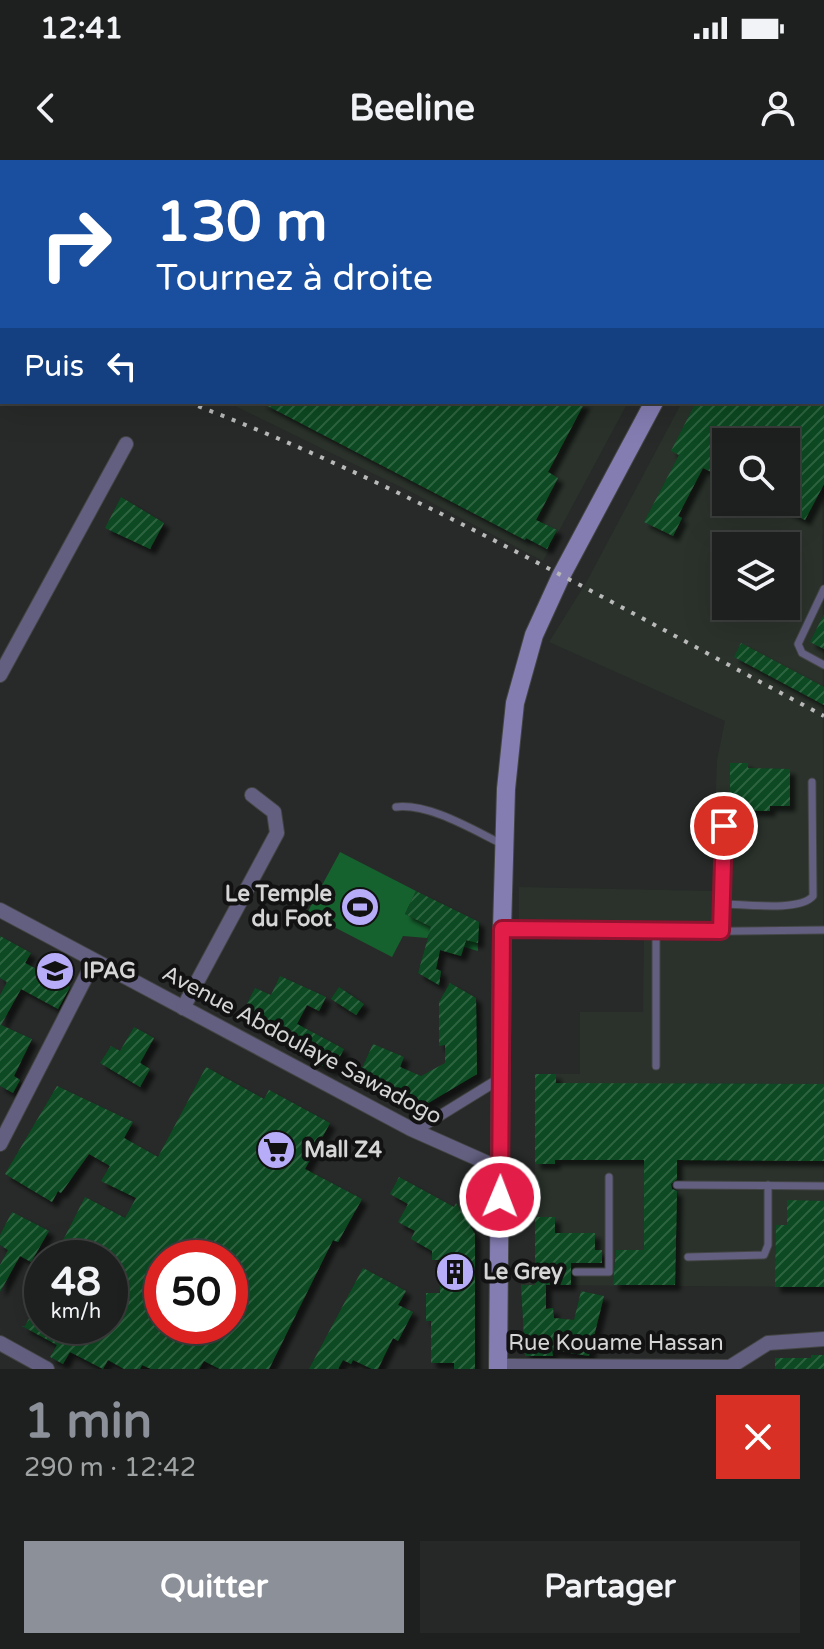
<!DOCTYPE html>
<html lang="fr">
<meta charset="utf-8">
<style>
:root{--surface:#1d201e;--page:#252827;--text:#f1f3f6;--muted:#a0a3a4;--line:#3b3e3c;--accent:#8c9099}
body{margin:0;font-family:"Varela Round",sans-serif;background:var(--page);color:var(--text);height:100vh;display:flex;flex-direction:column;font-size:30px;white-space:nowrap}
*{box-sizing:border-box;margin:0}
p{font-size:26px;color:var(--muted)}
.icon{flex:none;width:44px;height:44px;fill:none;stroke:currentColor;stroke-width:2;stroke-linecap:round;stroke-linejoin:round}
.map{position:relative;height:1209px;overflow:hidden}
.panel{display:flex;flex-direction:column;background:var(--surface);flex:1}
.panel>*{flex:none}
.banner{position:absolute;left:0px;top:0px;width:824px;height:244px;box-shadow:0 8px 32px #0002,0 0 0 2px var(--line);background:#1a4fa0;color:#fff;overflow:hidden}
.fabs{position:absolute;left:712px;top:268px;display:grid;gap:16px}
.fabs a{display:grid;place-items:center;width:88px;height:88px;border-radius:0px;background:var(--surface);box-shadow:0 8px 32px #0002,0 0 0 2px var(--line);font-size:40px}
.speed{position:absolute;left:24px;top:1080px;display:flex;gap:16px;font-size:40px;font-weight:700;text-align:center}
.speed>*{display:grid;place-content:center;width:104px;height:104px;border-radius:50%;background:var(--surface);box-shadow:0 8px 32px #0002,0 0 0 2px var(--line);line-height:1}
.speed small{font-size:20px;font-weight:400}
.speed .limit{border:12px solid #d22;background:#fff;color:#111}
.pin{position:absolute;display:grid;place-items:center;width:68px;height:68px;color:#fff;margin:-34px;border:4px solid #fff;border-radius:50%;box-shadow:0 2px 8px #0007}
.me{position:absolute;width:88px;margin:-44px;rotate:1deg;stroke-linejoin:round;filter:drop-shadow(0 0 6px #0008)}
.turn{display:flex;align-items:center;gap:28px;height:168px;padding:0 24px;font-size:36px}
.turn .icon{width:104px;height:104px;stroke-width:2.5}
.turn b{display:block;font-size:56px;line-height:68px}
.then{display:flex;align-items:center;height:76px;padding:0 24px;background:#0003;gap:16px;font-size:30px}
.round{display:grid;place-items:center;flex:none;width:84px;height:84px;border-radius:0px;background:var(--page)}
.head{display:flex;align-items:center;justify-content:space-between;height:136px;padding:0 24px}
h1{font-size:48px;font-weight:800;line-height:60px;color:var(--accent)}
.button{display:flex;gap:16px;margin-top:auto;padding:16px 24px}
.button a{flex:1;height:92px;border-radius:0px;background:var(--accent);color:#fff;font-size:32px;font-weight:800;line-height:92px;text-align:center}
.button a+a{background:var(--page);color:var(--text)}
.status{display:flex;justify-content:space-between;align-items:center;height:56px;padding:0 40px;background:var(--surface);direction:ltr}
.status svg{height:22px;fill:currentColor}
header{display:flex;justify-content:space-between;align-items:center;height:104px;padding:0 24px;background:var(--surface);font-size:36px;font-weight:800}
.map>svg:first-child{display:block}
.built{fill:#2a322b;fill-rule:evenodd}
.pitch{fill:#16622e}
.building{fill:url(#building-hatch);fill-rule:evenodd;filter:url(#shadow)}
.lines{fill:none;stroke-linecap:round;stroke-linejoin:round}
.service-casing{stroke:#434544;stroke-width:9}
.pedestrian-casing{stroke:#434544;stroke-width:12}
.minor-casing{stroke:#434544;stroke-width:16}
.tertiary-casing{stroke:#434544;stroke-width:18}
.secondary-casing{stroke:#434544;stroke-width:20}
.service{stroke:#635f80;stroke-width:7}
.pedestrian{stroke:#635f80;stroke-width:10}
.minor{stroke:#635f80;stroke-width:14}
.tertiary{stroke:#635f80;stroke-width:16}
.secondary{stroke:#847db2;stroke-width:18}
.rail{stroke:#b8b9b8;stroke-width:4;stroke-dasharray:4 8;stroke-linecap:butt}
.route-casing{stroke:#92132f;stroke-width:20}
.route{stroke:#e11d48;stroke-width:14}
.labels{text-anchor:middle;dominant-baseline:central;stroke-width:8;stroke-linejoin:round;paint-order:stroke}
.poi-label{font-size:22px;font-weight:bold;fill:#d4d5d4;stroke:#111211;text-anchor:start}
.street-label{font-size:22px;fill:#d4d5d4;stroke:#111211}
</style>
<div class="status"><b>12:41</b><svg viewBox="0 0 49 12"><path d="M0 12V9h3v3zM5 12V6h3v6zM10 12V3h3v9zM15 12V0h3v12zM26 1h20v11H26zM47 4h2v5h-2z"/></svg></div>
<header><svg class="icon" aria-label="back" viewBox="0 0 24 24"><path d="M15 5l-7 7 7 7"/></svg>Beeline<svg class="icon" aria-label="person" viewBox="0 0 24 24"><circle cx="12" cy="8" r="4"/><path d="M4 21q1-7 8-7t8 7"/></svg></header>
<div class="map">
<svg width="824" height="1209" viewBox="0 0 824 1209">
<defs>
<pattern id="building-hatch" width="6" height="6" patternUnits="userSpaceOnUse" patternTransform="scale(2)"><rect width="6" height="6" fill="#0b4a20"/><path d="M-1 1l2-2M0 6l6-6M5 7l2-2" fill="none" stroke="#2e6340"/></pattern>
<filter id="shadow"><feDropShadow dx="5.5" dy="5.5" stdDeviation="2" flood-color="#0009"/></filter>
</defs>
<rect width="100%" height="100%" fill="#272a28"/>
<g class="built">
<path d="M90,0H675L679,2H89Z"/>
<path d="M822,115L824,1127L521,1125V1111H535V914H580V852H643L644,777L519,776V727L712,731L717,600L725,561L549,482L587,421L682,242H822ZM726,282H786V342H726ZM726,386H786V446H726Z"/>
<path d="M227,242H628L543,401L411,332Z"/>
</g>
<path class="pitch" d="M340,692L416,731L405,754L444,774L478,783V791L443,781L429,774L427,778L403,776L392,797L307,753Z"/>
<g class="building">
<path d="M260,242H585L548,312L558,318L536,360L557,370L547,389L526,378L525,380Z"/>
<path d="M696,242H824V324L805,360L770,342H786V282H726V319L703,308L678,356L682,358L673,376L644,362L679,295L671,291Z"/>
<path d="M121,337L164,363L150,389L105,368Z"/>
<path d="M824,454V489L810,482Z"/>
<path d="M741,483L824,527V545L734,497Z"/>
<path d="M730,603H748V608L790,609V646H770V651L730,650Z"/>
<path d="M416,731L479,762L478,783L466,780L461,796L440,790L436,809L441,811L439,825L418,813L431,767L405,754Z"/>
<path d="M0,776L31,793L25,803L70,827L58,849L21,829L1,865L32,879L14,916L20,920L13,933L0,926V835L7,822L0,818Z"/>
<path d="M280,816L326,837L319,851L307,845L297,864L344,889L332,911L297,892L298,889L239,859L255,828L271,835Z"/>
<path d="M450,823L476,838L477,914L425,945L390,929L387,935L356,921L373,884L404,897L400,907L421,916L445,903V885L439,886V842Z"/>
<path d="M339,827L364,844L356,855L331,839Z"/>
<path d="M134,867L154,878L140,903L150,909L140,927L100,903L111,886L120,891Z"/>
<path d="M206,907L264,939L269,930L330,963L305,1009L362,1039L338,1082L333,1080L269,1209H220L204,1201L199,1209H151L142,1205L140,1209H124L108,1200L103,1209L70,1192L63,1204L50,1197L57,1185L22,1166H25L42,1134V1166H110V1098H54L85,1037L125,1058L136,1038L101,1021L110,1006L89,994L61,1033L58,1031L52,1042L5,1014L57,926L133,962L124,978L158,997ZM162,1098H230V1166H162Z"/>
<path d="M535,914H556V923L824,924V1001L677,1000V1019L671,1024L672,1029L677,1031L675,1125H613L616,1090H644V1000H555V1004H535Z"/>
<path d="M399,1017L454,1047L456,1043L475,1074V1209H454V1203H431V1161H426V1133H440V1100H432V1091L411,1079L415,1071L398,1062L408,1044L390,1034Z"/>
<path d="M787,1040L824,1041V1127H775L776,1065H787Z"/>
<path d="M12,1052L49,1071L31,1102L20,1096L0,1132V1105L8,1090L0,1085V1075Z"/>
<path d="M535,1057H555V1073H595V1090H602V1103H571V1125H546V1149L553,1148L554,1158L574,1160L581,1131L604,1136L589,1196L552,1190L553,1196H525L521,1125H535Z"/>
<path d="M363,1108L406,1131L398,1145L413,1152L398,1181L393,1178L378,1209H372L353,1200L351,1204L343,1200L338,1209H309Z"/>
<path d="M811,1195H824V1209H775V1198H811Z"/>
</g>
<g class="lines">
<g class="service-casing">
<g id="service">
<path d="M815,0L819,2"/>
<path d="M824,429L798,484L802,493L824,505"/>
<path d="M396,647C429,643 473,670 502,684"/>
<path d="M723,744C744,744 800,752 813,736L812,622"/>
<path d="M502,769L656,772L824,770"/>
<path d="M721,771L724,666"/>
<path d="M656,772V906"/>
<path d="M677,1025L824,1026"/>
<path d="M688,1097L764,1095L768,1085V1025"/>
<path d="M576,1112H609V1017"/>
</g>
</g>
<g class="pedestrian-casing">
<path id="pedestrian" d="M415,971L501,918"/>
</g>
<g class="minor-casing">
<g id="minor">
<path d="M0,515L126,284"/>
<path d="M0,750L411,969L501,1009"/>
<path d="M183,848L277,673L274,652L252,635"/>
<path d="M0,984L94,801"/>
<path d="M0,1183L47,1209"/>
<path d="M498,1206L730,1207L768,1183L824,1179"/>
</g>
</g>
<g class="tertiary-casing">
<path id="tertiary" d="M722,0L725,2"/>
</g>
<g class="secondary-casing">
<g id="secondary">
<path d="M779,2L780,0"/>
<path d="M498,1209L502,769L506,629L515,543L534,475L561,416L654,242"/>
</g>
</g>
<use href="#service" class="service"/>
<use href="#pedestrian" class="pedestrian"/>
<use href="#minor" class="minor"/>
<use href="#tertiary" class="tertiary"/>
<use href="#secondary" class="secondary"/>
<g class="rail">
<path d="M0,172L2,173"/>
<path d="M187,242C408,325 615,445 824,556"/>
</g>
</g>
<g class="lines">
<g class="route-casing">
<path id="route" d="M500,1037L502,769L721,771L724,666"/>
</g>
<use href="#route" class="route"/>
</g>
<defs>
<g id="stadium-disc" transform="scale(2)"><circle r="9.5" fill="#b6acf8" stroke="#111211"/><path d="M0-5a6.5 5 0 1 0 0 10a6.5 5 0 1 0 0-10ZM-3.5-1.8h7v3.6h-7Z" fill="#111"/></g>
<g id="university-disc" transform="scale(2)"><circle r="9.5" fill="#b6acf8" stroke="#111211"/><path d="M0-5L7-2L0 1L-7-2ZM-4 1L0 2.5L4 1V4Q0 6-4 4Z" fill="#111"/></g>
<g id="supermarket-disc" transform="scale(2)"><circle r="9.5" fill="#b6acf8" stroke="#111211"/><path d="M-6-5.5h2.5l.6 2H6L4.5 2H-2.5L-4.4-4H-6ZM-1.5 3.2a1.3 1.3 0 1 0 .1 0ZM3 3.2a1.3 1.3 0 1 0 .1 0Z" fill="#111"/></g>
<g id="building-disc" transform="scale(2)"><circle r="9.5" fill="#b6acf8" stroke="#111211"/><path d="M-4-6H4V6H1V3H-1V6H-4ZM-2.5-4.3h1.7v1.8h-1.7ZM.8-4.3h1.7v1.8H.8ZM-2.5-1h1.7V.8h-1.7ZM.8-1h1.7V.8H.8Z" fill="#111"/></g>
</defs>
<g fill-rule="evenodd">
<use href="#stadium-disc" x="360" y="747"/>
<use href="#university-disc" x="55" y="811"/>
<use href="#supermarket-disc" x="276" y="990"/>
<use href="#building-disc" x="455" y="1112"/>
</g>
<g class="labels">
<g class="poi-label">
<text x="332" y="734" text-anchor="end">Le Temple<tspan x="332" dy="25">du Foot</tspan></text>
<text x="83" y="811">IPAG</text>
<text x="304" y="990">Mall Z4</text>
<text x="483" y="1112">Le Grey</text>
</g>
<g class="street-label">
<text transform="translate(302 885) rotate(28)">Avenue Abdoulaye Sawadogo</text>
<text x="616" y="1183">Rue Kouame Hassan</text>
</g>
</g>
</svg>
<div class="fabs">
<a><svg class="icon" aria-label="search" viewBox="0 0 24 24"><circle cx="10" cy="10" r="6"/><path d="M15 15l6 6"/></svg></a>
<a><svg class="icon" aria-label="layers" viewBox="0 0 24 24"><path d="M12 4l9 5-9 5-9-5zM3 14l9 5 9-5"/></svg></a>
</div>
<div class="speed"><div>48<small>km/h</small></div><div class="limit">50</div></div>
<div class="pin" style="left:724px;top:666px;background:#d93025"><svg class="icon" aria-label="arrive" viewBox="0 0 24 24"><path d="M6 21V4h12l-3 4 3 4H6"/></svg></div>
<svg class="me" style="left:500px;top:1037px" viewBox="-20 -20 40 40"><circle r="17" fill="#e11d48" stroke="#fff" stroke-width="3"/><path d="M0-11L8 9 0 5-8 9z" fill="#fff"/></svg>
<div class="banner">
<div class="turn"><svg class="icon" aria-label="right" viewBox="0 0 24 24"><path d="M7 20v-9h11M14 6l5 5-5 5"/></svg><div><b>130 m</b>Tournez à droite</div></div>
<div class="then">Puis<svg class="icon" aria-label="left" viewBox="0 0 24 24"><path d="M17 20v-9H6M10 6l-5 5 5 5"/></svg></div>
</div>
</div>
<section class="panel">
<div class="head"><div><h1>1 min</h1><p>290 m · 12:42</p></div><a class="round" style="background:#d93025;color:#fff"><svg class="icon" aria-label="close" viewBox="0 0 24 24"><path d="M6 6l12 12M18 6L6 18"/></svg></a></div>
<div class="button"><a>Quitter</a><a>Partager</a></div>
</section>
